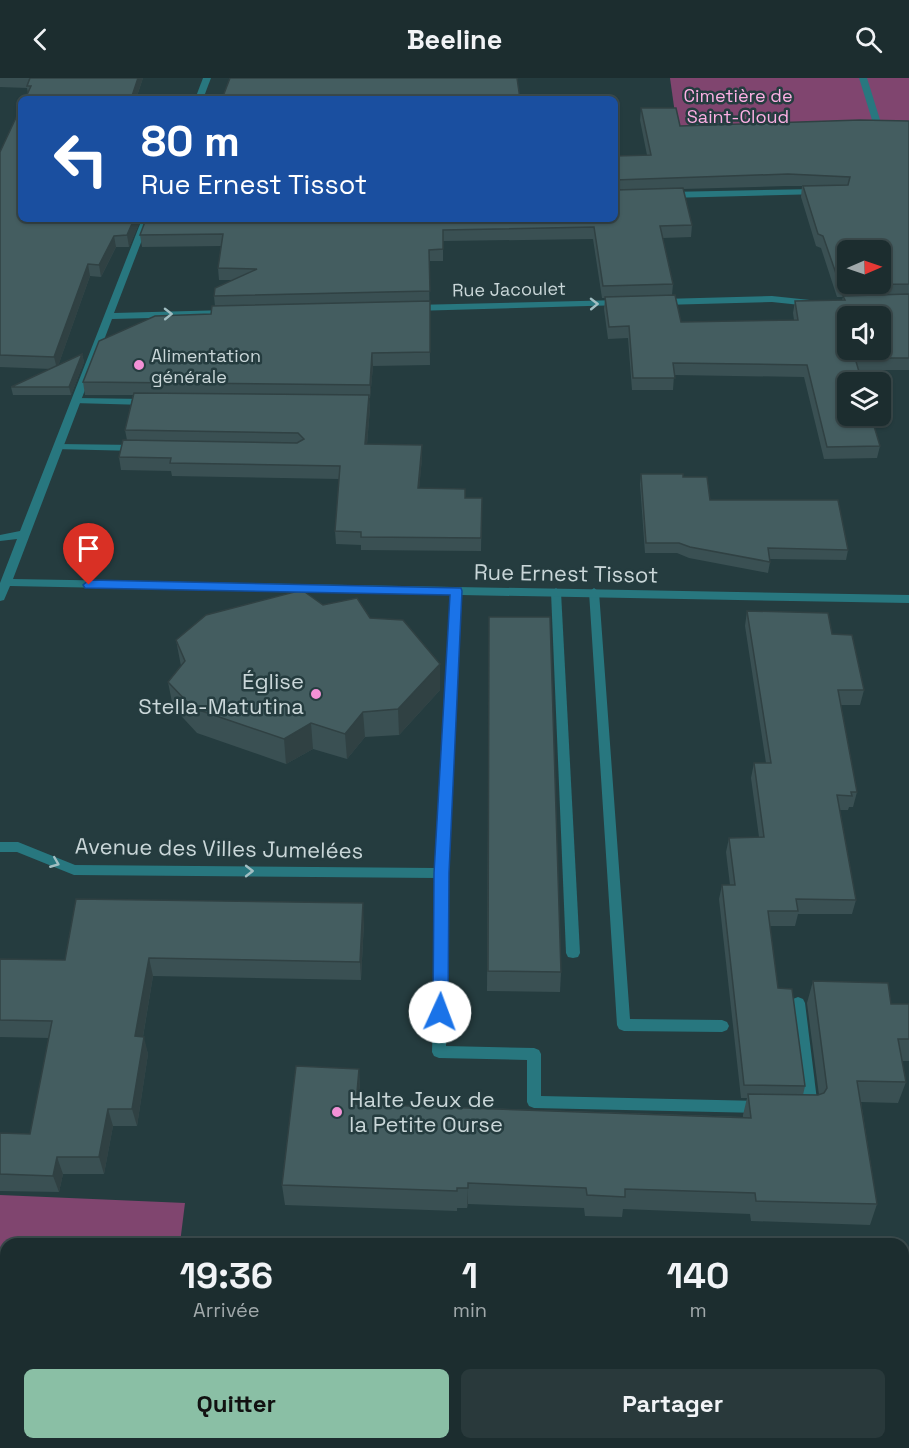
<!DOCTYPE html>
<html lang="fr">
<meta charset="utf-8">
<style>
:root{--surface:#1c2d2f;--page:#29393b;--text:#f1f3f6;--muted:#a0a8aa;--line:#3a494b;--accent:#8abfa5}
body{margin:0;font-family:"Space Grotesk",sans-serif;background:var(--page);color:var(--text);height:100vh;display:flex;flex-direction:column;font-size:22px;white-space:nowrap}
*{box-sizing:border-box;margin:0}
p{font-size:20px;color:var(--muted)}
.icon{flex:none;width:33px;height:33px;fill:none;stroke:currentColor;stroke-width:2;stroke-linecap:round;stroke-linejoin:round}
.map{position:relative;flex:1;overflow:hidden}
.panel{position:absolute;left:0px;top:1160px;width:909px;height:212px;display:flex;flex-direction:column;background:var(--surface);border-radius:18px 18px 0 0;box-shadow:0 2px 4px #0004,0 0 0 2px var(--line)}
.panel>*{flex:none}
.guide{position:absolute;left:18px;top:18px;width:600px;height:126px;border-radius:9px;box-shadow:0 2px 4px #0004,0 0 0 2px var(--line);background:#1a4fa0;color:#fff;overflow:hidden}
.needle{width:39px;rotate:88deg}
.tools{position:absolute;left:837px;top:162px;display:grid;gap:12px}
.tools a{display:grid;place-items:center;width:54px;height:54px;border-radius:9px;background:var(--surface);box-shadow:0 2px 4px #0004,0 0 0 2px var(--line);font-size:30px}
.pin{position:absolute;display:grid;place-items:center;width:51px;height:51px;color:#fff;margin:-62px -26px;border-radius:50% 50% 50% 0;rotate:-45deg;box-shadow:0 0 6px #0007}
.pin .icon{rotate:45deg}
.me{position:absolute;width:66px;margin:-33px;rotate:2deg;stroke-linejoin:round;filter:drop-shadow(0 0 4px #0008)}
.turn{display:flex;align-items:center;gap:21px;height:126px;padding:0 24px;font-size:27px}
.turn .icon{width:78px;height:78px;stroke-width:2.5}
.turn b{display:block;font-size:42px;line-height:51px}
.eta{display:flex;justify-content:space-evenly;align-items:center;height:102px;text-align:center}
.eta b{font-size:36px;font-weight:600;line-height:42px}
.primary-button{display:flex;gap:12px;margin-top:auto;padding:12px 24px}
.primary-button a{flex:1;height:69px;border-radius:9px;background:var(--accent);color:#111;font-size:24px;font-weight:600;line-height:69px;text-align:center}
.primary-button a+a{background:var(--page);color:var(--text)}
header{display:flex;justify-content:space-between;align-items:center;height:78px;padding:0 24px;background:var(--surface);font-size:27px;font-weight:600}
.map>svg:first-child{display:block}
.green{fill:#80456f}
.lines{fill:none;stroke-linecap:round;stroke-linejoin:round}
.lane{fill:#28777f;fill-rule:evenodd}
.street{fill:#28777f;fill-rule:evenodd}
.wall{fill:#3a5053;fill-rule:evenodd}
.shaded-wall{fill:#304143}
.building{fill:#445d60;stroke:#304143;stroke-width:1.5;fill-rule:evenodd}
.oneway{stroke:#a1bec2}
.route{fill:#1a73e8;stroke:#114b97;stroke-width:1.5}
.poi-dot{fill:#f391d6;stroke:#253c3f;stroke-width:2}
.labels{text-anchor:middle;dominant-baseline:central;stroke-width:5;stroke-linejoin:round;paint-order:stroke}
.far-park-label{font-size:18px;fill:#fcb0e4;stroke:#253c3f}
.far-street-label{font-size:18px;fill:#c9d6d8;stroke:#253c3f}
.far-poi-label{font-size:18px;fill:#c9d6d8;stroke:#253c3f;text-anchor:start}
.street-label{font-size:22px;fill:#c9d6d8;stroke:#253c3f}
.poi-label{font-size:22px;fill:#c9d6d8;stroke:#253c3f;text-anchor:end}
</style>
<header><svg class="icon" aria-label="back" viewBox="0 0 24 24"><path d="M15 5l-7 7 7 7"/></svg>Beeline<svg class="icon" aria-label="search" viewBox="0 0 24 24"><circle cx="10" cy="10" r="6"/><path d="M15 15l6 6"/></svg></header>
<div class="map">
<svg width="909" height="1370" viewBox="0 0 909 1370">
<rect width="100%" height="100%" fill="#253c3f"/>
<g class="green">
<path d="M670,0H909V55L678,57Z"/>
<path d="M0,1117L185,1125L180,1165L6,1166V1272L0,1275Z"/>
<path d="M903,1209H909V1370H853V1365H903Z"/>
</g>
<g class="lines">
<g class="lane">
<path d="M859,0H867L881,45L880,47L873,45Z"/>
<path d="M694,45H731L735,47L731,49H697L693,47Z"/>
<path d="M818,111L821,112V116L668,120L664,117L668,114Z"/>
<path d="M76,320L146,321L151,324L146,327L73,325L71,323Z"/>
<path d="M58,366L137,367L142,370L137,373L54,371V367Z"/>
<path d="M556,510L561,514L580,875L578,879L573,880L568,879L566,875L551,514Z"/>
<path d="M594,510L599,514L630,941L722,942L727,944L729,948L727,952L722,954L624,953L619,951L617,947L589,514Z"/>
<path d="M441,909L446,911L448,915L446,968L534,970L539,972L541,976V1018L761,1023L766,1025L768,1029L766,1033L761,1035L534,1030L529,1028L527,1024V982L439,980L434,978L432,974L434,915L436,911Z"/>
<path d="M798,919L803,921L805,925L818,1030L816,1034L811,1036L806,1034L804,1030L791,925L793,921Z"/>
</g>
<g class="street">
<path d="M203,0H211L203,21H195Z"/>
<path d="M142,141H150L114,235L228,232L233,235L228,238L112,241L13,501L909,517V525L461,517L448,795V915L446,919L441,921L436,919L434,915L436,800L74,797L17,774H0V764H18L75,787L436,790L450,517L10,508L4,522L0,523V505L17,461L0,463V457L20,453Z"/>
<path d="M772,218L810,222L815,225L810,228L772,224L662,227L657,224L662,221Z"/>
<path d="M621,222L626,225L624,227L413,233L408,230L413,227Z"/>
</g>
</g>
<g class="wall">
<path d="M0,0H143L136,21L28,15L27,10L0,9Z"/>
<path d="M641,30L680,48L909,43V292H858L880,368L877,380L824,381L804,299L674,297L673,312H632L628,260L608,261L604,231L605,220H602L593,161L443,163V183H429L430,287L373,288L370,320H369L370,330L367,366L422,380L419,410L465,420H482L481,473L361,472V467L336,466L335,453L339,401L172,398L171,393L121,392L119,379L127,362L125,352L133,317H85L83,304L211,236L215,228L214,218L233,202H219L218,190L221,168L142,169L140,157L615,141V78L647,77L640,42ZM786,108H802L801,119L816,168L821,170L837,219H843L842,222L795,223L793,235L794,242L681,244L672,217L673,206L663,160L691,159L692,147L683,111Z"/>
<path d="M0,74L21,141H141L129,169H116L101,199L90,198L58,288L82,276L84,284L71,317H13L11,309L51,291L0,289Z"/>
<path d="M641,396L683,399L710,422L848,472L846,482L770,481V484L768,495L689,480L677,475H645L640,406Z"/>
<path d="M323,527L370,540L440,586V612L399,657L365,659L347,681L313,671L286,686L197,655L173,629L168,604L181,588L176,562Z"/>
<path d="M747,533L832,556L864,612L860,627H841L857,714L853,729H849L848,732H840L856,822L852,836H798L795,848H770L778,910L805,1008L803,1017H819L807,925L813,903L891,926H909V983H902L906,1004L898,1025L861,1024L877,1126L870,1147L751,1143L750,1136L623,1131L622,1139L585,1138L584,1130L468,1126L467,1130H457V1133L285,1127L282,1107L359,991L360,1013L359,1026L743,1039V1037L747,1020H741L719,821L722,807H730L726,774L729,760L759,759L751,700L754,685H766L745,548Z"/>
<path d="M489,560L561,894L560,914L487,913Z"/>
<path d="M364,844L361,902L153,898L143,959L148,976L137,1048H113L104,1096H63L59,1114L0,1113V1055L30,1056L49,960L0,959V881L65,882Z"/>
<path d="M587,1365H822L823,1370H587Z"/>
</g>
<g class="shaded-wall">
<path d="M138,0H143L136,21H131Z"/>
<path d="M134,141H141L129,169L127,157Z"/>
<path d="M114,158L116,169L101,199L99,187Z"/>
<path d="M88,186L90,198L57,291L54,279Z"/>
<path d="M372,275L373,288L370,320V307Z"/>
<path d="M82,276L84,284L71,317L69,309Z"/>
<path d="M369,317L370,330L366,379L365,366Z"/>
<path d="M422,367V380L418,423V410Z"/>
<path d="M440,586V612L399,657L398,631Z"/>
<path d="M363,634L365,659L347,681L345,656Z"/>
<path d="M311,645L313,671L286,686L284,661Z"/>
<path d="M363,825L364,844L361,902L360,884Z"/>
<path d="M149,880L153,898L140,976L135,958Z"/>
<path d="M144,959L148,976L137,1048L132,1031Z"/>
<path d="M359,991L360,1013L358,1047L356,1026Z"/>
<path d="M108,1031L113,1048L104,1096L99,1079Z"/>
<path d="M57,1079L63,1096L59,1114L53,1098Z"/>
<path d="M468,1105V1126L467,1130L468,1110Z"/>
</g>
<g class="building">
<path d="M30,0H138L131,21H25L31,8H27Z"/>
<path d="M230,0H517L520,21H222Z"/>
<path d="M21,29V141H134L127,157L114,158L99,187L88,186L54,279L0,277V74Z"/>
<path d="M641,30H676L680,48L860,42L909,43V206L840,207L823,158L818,156L803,108L848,107L850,99L788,96L615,102V78L651,77ZM848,172H880V206H848Z"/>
<path d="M683,110L692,147L660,148L673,206L603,208L594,149L443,152V171L429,172L430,213L214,218L215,210L257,191L218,190L223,156L140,157L146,141H615V111L616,112Z"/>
<path d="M909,216V280H855L862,304H848V338H871L880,368L827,369L807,287L673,285L675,300H633L629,248L609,249L605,219L675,217L681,244L798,242L795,223L845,222L843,218ZM848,238H880V272H848Z"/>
<path d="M430,223V274L372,275L370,307L83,304L99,263L155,238L211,236L212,228Z"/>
<path d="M82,276L69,309H11Z"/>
<path d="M134,315L369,317L365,366L422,367L418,410L465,411V420H482L481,460L361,459V454L335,453L340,388L170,385L171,380L119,379L123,362L297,365L304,361L298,355L125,352Z"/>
<path d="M641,396H683V399H707L710,422H838L848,472L768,470L770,484L690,469L679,465H646Z"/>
<path d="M302,512L323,527L357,520L370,540L403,542L440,586L398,631L363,634L345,656L311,645L284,661L193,630L168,604L185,583L176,562L206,537Z"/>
<path d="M747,533L828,535L832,556L852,557L864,612H838L857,714H851L852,718L837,717L856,822L796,821L798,833H768L778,910L792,911L805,1008L744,1007L722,807H735L729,760L764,759L754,685H771Z"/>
<path d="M489,539H550L561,894L488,893Z"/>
<path d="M76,821L363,825L360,884L149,880L135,958L144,959L132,1031H108L99,1079H57L53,1098L0,1096V1055L30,1056L52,943L0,942V881L65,882Z"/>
<path d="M813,903L888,905L891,926H909V961H898L906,1004L857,1003L877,1126L756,1123L755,1115L625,1111V1119L587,1117L586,1110L468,1105V1110H457V1113L282,1107L296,988L359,991L356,1026L751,1040L748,1016L818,1017L824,1015L827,1010Z"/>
<path d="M590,1365H822L823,1370H590Z"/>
</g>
<defs><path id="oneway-chevron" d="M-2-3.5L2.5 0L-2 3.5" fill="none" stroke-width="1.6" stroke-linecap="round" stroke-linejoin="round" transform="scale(1.5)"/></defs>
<g class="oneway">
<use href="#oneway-chevron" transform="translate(594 226) rotate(-1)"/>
<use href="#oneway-chevron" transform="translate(168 236) rotate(-1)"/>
<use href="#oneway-chevron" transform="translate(55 785) rotate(22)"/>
<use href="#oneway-chevron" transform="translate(249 793)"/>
</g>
<path class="route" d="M89,502L461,510L462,513L449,795L448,934L446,939L440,941L435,939L433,934L434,795L450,517L85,510L83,507Z"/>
<g class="poi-dot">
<circle cx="139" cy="287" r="6"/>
<circle cx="316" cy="616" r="6"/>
<circle cx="337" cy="1034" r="6"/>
</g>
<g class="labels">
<g class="far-park-label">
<text x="738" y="17">Cimetière de<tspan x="738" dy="21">Saint-Cloud</tspan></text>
</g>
<g class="far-street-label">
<text transform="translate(509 211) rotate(-1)">Rue Jacoulet</text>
</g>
<g class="far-poi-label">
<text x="151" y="277">Alimentation<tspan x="151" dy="21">générale</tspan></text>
</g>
<g class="street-label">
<text transform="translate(566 495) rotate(1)">Rue Ernest Tissot</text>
<text transform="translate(219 770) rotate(1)">Avenue des Villes Jumelées</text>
</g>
<g class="poi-label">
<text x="304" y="603">Église<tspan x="304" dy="25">Stella-Matutina</tspan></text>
<text x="349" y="1021" text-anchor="start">Halte Jeux de<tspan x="349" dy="25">la Petite Ourse</tspan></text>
</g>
</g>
</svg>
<div class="tools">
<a><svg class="needle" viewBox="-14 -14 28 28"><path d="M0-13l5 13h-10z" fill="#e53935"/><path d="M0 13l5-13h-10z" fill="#a0a8aa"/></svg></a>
<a><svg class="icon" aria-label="sound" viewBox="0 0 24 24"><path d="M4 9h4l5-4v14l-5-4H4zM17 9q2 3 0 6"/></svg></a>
<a><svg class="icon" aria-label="layers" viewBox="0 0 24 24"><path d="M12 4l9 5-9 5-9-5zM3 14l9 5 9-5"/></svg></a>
</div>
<div class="pin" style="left:89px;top:507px;background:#d93025"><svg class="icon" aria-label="arrive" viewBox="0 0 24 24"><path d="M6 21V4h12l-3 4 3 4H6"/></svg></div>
<svg class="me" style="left:440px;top:934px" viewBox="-20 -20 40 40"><circle r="19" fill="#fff"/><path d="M0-13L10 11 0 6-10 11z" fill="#1a73e8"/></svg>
<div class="guide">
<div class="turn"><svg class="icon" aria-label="left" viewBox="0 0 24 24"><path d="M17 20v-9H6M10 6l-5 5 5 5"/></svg><div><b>80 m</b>Rue Ernest Tissot</div></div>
</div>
<section class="panel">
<div class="eta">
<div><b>19:36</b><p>Arrivée</p></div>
<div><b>1</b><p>min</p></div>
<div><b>140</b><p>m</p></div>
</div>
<div class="primary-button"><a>Quitter</a><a>Partager</a></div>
</section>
</div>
